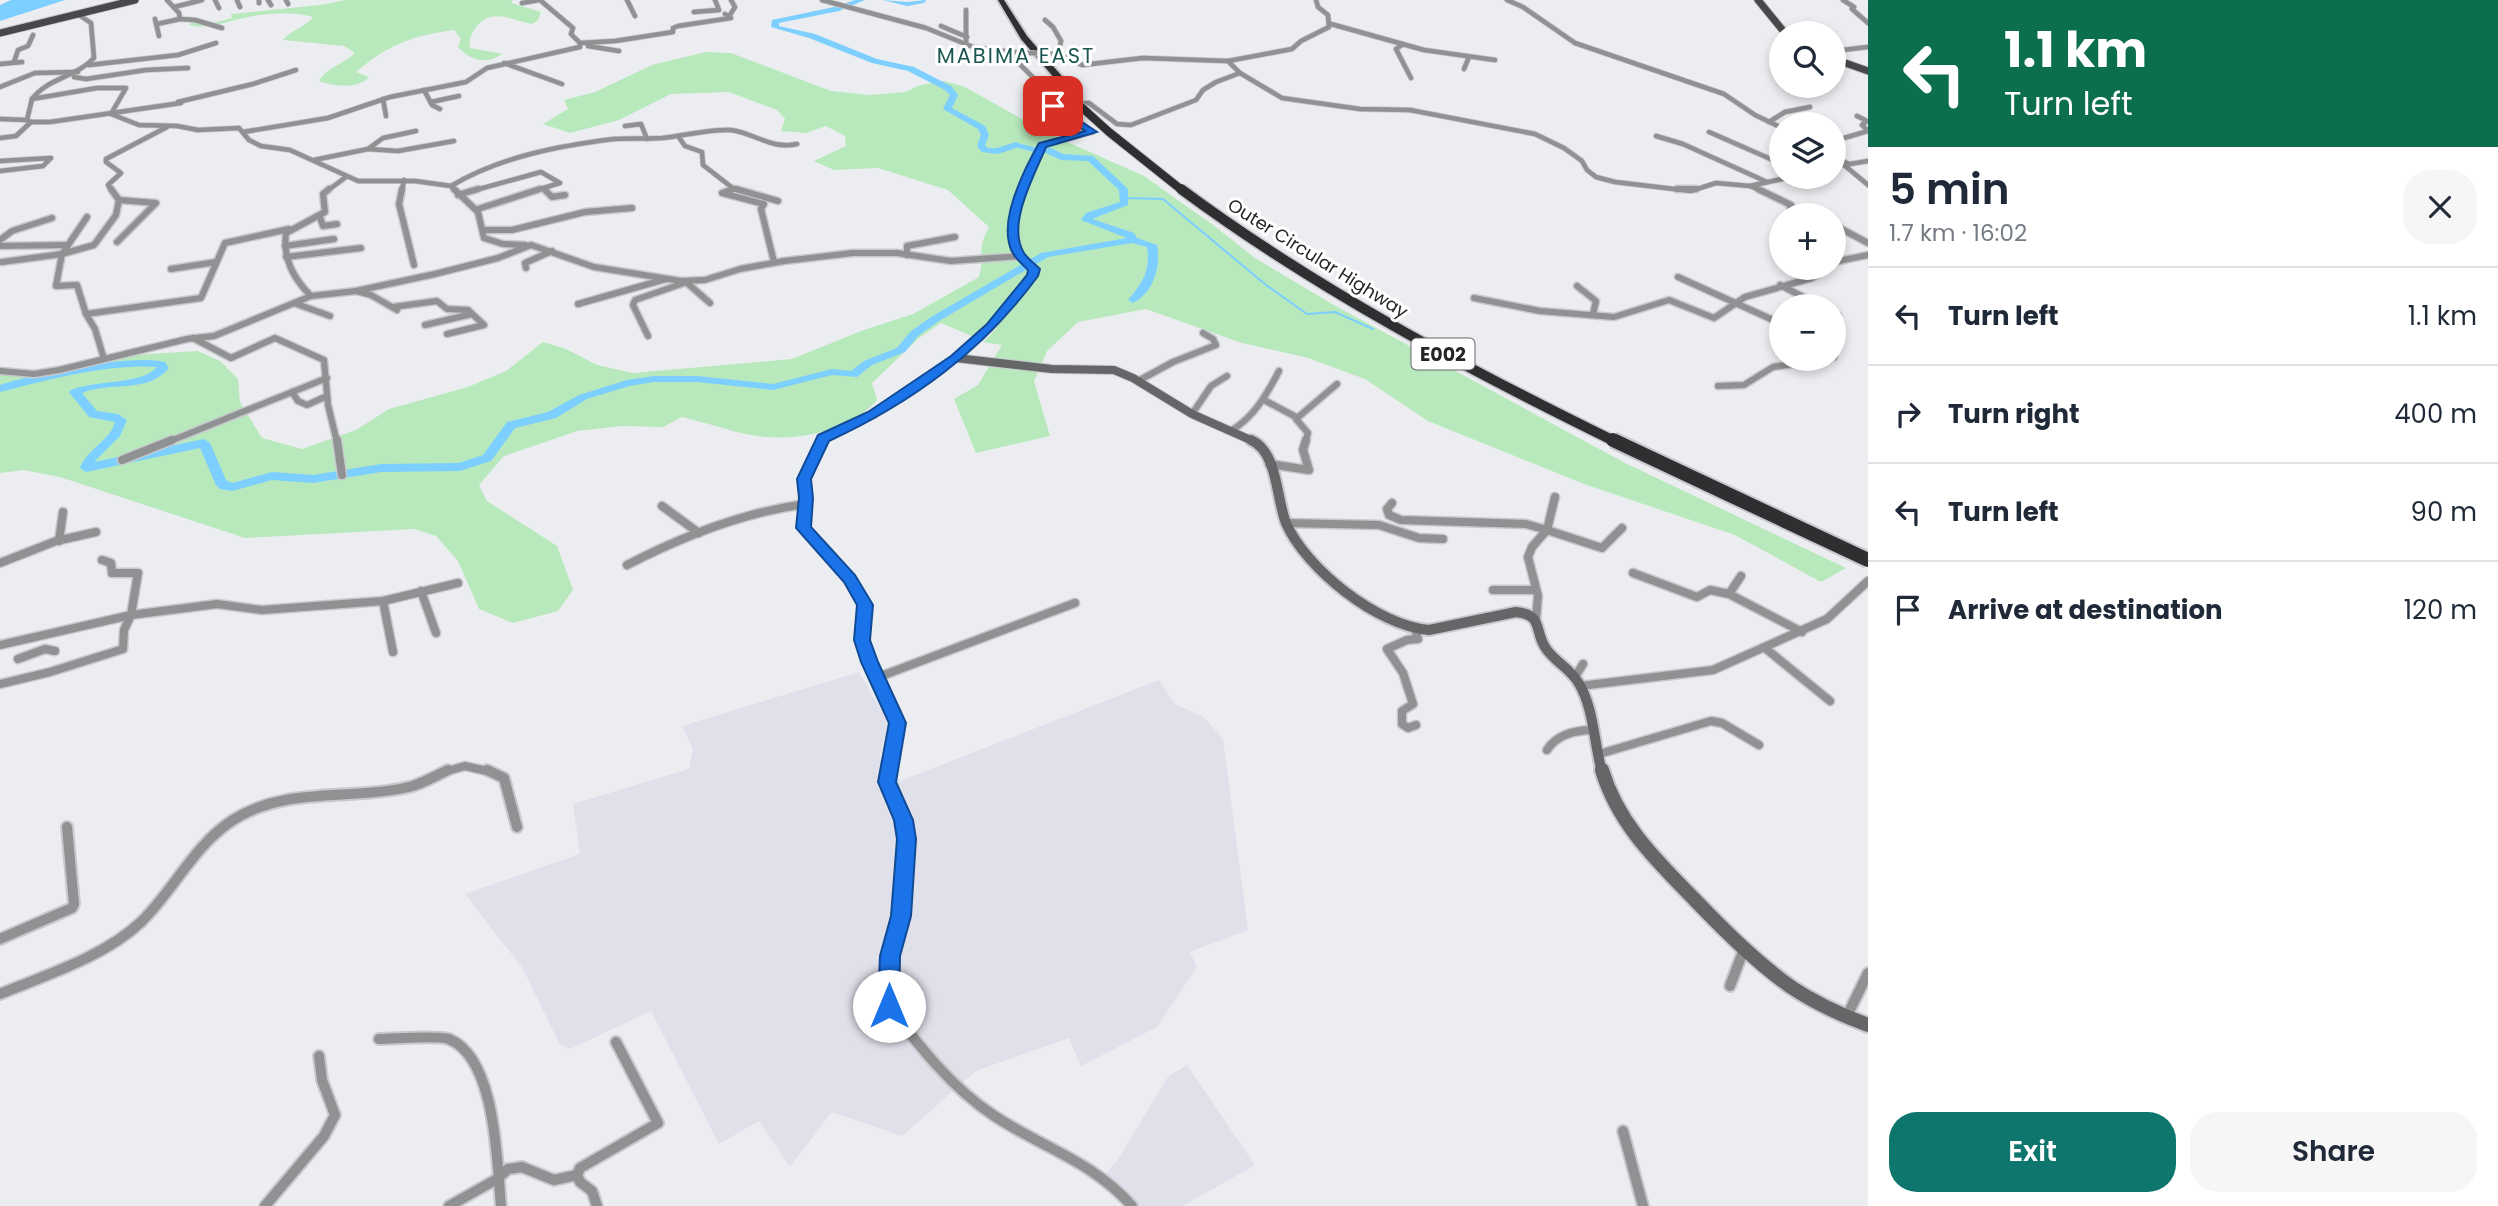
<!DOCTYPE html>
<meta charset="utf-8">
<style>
:root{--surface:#fff;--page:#f6f6f7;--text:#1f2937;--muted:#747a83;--line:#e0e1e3;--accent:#0f766e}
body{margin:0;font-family:Poppins,sans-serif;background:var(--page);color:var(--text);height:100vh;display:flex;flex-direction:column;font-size:26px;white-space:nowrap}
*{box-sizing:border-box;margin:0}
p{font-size:23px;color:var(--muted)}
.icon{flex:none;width:38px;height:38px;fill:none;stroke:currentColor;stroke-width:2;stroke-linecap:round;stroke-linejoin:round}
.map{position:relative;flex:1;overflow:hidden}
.sheet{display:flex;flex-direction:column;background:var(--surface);width:630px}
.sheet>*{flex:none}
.hud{background:#0b6e4f;color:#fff;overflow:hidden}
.buttons{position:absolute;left:1769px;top:21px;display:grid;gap:14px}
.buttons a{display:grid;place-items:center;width:77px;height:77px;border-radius:50%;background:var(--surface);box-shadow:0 4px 10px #0003;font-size:35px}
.pin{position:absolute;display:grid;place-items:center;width:60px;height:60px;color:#fff;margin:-30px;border-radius:14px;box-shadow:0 4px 10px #0006}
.me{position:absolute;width:77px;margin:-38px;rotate:0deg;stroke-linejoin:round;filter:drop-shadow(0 0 5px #0008)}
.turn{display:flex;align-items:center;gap:24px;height:147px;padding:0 21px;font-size:32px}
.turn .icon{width:91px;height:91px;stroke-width:2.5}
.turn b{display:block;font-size:49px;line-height:60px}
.round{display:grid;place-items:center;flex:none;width:74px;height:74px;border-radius:28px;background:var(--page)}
.head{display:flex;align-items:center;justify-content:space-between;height:119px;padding:0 21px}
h1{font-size:42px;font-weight:600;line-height:52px}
.primary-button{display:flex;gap:14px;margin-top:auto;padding:14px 21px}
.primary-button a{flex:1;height:80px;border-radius:28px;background:var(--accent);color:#fff;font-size:28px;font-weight:600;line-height:80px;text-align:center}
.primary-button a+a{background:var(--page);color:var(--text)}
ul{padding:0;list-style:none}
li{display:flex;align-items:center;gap:21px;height:98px;padding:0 21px;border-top:2px solid var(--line)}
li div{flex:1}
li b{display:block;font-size:26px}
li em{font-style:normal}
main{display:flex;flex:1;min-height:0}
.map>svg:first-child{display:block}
.built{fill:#e0e0eb}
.green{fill:#b7e9bc}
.water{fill:#7ccfff}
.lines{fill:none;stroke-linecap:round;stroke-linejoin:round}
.stream{stroke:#7ccfff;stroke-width:2}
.canal{stroke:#7ccfff;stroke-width:4.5}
.river{fill:#7ccfff;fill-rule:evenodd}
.street-far3-casing{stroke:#c8c9cc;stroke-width:6}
.street-far2-casing{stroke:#c8c9cc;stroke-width:9}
.street-far1-casing{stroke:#c8c9cc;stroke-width:11}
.street-casing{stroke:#c8c9cc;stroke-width:14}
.secondary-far2-casing{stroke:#c8c9cc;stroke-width:10}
.secondary-far1-casing{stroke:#c8c9cc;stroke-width:14}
.secondary-casing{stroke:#c8c9cc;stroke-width:18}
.primary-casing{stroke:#c8c9cc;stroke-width:9}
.highway-casing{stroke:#c8c9cc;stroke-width:4}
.street-far3{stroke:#909192;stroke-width:4.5}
.street-far2{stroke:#909192;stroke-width:6}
.street-far1{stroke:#909192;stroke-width:8}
.street{stroke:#909192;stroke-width:10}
.secondary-far2{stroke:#656668;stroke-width:8}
.secondary-far1{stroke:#656668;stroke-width:10}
.secondary{stroke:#656668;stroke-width:14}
.primary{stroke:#46484a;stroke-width:7}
.highway{fill:#2d2f31;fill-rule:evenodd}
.street-bridge-casing{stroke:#c8c9cc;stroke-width:6;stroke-linecap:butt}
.highway-bridge-far2-casing{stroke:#c8c9cc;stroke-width:10;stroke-linecap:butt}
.highway-bridge-far1-casing{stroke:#c8c9cc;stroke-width:13;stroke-linecap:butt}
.highway-bridge-casing{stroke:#c8c9cc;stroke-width:18;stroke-linecap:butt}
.street-bridge{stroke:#909192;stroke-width:4.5}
.highway-bridge-far2{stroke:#2d2f31;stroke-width:8}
.highway-bridge-far1{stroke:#2d2f31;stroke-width:10}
.highway-bridge{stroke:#2d2f31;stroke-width:14}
.route{fill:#1a73e8;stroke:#114b97;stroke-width:2}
.labels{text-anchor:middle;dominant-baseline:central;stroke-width:6;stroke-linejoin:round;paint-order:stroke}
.far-street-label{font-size:18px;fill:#252527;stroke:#fff}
.shield{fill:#fff;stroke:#666668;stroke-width:2}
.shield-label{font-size:19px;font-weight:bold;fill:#252527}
.far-quarter-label{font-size:21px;letter-spacing:2px;fill:#1c5651;stroke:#fff}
</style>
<main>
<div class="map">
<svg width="1868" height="1206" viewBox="0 0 1868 1206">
<rect width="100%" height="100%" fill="#ecedf0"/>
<g class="built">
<path d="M859,672L889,723L879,758L900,781L1159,680L1175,704L1204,717L1223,739L1248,930L1190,952L1197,967L1157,1027L1081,1066L1069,1038L976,1071L902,1136L832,1112L790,1167L759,1121L719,1144L651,1011L570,1049L560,1045L523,969L465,894L580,854L573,804L689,769L693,749L682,726Z"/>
<path d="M1187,1065L1255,1165L1183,1206H1131L1105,1175L1117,1161L1168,1077Z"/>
</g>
<g class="green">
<path d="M346,0H513L511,3L541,12L538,20L532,24C512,20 492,8 477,26C471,33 469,40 470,48L503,54C484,65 472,61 458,47L461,39L454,30C414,35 387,45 356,72L369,77C357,90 333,86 319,81C325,69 345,63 355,53L344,46L283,40C292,29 306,27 313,17C291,11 265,13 243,18C224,22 208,30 189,25L192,21C207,25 218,22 232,18L231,14L320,5Z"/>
<path d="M706,52L731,53L831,91L869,95L906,92L917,86L944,81L965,87L1045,132L1144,176L1213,225L1255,258L1332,304L1625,463L1846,568L1821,582L1735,535L1584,484L1428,421L1365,379L1308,358L1242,343L1146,309L1078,322L1047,351L1034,381L1050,436L976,453L954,399L978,385L1002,345L983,342L997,328L986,325L974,337L941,323L919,338L872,383L877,400C853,429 804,440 767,437C739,435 709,423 682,417L663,427L622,426L577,431L504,456L479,485L487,501L557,546L573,590L558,611L513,623L479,609L458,561L436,536L414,529L245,538L60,477L24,470L0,473V374L28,376L133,355L198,351L220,361L238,379L240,402L262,438L302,449L356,430L389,409L468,387L506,371L543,342L566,349L597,365L633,373L792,359L861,331L913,314L979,277C985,253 976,251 989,227L948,190L878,168L834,170L814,161L846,146L845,136L826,126L806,133L781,131L785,119L777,110L729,92L671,94L619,120L570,133L543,124L568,109L564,100L595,92L652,65Z"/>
</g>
<path class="water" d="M11,0H65L0,21V5Z"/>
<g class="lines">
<path class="stream" d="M1126,198L1163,199L1266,285L1307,314L1335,312L1373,329"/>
<path class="canal" d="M1016,145L1035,150"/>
<g class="river">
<path d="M855,0H865L839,11L779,23V26L815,34L877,59L914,67L951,86L958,95L952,108L985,126L989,135L985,146L988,148H997L1016,142L1019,143V147L998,154L982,152L977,146L981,135L978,129L943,109L950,95L945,90L908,71L872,63L809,38L771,27L772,20L834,7Z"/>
<path d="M883,0L907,2L926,0L924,3L907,6Z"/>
<path d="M1041,147L1051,148L1063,154L1093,156L1128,189V205L1092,219L1134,233L1137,238L1157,245C1161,266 1154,293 1133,303L1128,300C1142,284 1151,270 1147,247L1132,243L1048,257L939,321L918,336L905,352L872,365L857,377L832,375L773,390L697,382H654L629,386L587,399L556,418L515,428L491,461L460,471L381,472L313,483L272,480L232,491L220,489L216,485L200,448L86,472L80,468C87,449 110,441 115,422L89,417L69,392L71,390C94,380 143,385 157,367C109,363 46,380 0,392V385C37,373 128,354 165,362L169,368C147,394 111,381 82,393L97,411L118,414L127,420L120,436L94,462L204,439L210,443L226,480L232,483L272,472L313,475L381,464L459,463L483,455L507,422L548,412L579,395L627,380L654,376H697L773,384L832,369L851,371L864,361L897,348L910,332L931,317L1041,253L1127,238L1081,220L1086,213L1120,202L1119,190L1088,161L1061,160L1046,153L1038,152V148Z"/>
</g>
<g class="street-far3-casing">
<g id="street-far3">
<path d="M167,0L179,13L180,19L195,20L222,28"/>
<path d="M215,0L219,8"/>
<path d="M237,0L240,7"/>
<path d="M259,0V3"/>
<path d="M268,0L271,5"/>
<path d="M286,0L288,4"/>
<path d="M627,0L635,16"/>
<path d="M822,0L926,28L973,47L1011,52"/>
<path d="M1507,0L1523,7L1575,43L1724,94L1755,115L1782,128"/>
<path d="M1843,0L1854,7L1852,9L1868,23"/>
<path d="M522,3L539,0"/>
<path d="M174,7L202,0"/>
<path d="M966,10V44"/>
<path d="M694,12L719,10L715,0"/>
<path d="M76,13L91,23L94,58C75,78 49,77 32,99L97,88H126L111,114L139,125L177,126L198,130L239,128L249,140L261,146L290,150L358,181H415L451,186L455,191"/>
<path d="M730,15L735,7L731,0"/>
<path d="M155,19L159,36"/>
<path d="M1045,20L1053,27L1061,41L1058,54"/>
<path d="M157,24L180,19"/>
<path d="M1331,24L1424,50L1495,60"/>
<path d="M941,26L967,37"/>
<path d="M580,43L615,41L673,32V28L678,26L731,18L725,14"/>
<path d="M1402,45L1396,49L1411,78"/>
<path d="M588,46L619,51"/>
<path d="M1834,51L1868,47"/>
<path d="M1008,52C1025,71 1043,83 1053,106L1089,103L1117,124L1131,125L1196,100L1203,90L1216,82L1240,73"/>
<path d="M1047,54H1058L1082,65L1143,58L1228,61L1292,49L1301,41L1329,27L1328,15L1318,7L1316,0"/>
<path d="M1228,61L1240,73L1282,98L1360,109L1410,110L1535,134L1564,148L1582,161L1587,170L1596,177L1615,182L1691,191L1716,183L1750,186L1791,177"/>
<path d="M14,62L18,50L28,46L33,35"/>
<path d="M504,63L562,84"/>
<path d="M0,64L22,62"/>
<path d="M89,65L178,55L216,43"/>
<path d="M1464,69L1469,57"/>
<path d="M74,77L86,79L146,70L188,68"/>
<path d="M0,87L35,73L78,72"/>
<path d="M424,90L432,105L440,109"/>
<path d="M383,99L386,116"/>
<path d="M178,102L253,84L296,70"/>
<path d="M431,102L459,96"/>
<path d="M0,119L27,120"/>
<path d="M31,122L27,120L32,99"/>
<path d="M1769,122L1785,112L1810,107"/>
<path d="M625,126L641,124L647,139"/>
<path d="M416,131L383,138L368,149L398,151L454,141"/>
<path d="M243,132L328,118L390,97L466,82L487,68L580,47V43L571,34L573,28L540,0"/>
<path d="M1709,132L1782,164"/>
<path d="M678,136L685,146L702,152L703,165L734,189L743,191"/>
<path d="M1656,136L1683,144L1767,182"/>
<path d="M0,138L16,136L31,122H50L181,103"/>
<path d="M1834,141L1868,131L1862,125L1867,121L1857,116"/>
<path d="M1834,157L1849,164"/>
<path d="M314,160L368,149"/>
<path d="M0,161L51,158L43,166L0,171"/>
<path d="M1868,161L1844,165L1868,185"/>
<path d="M451,186C500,157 557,146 614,139C629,138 646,139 662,138C684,136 708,129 730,130C753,132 771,150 797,144"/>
<path d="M1750,186L1762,191"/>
<path d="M544,189L546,191"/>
<path d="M112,191L108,185L121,173L106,162V159L167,127"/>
<path d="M327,191L346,177"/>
<path d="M402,191L404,180"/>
<path d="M472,191L541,172L560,183L534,191"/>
<path d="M728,191L734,189"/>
<path d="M1022,191L1042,145L1093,132L1061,112L1058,109L1061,106"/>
</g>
</g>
<g class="street-far2-casing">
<g id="street-far2">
<path d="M402,189L399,204L414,265"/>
<path d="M454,189L478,212L484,238L503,244L525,245"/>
<path d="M544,189L552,197L565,195"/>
<path d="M733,189L722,193L764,204L761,209L774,262"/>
<path d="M736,189L778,201"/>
<path d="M1677,189H1696"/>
<path d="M1758,189L1791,205L1790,208L1806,215"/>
<path d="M458,195L478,189"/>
<path d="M478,209L540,189"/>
<path d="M87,217L62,254L94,245L116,215L119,200L111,189"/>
<path d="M320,217L323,226L337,224"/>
<path d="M1834,225L1868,243"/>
<path d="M484,230H512L585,212L632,208"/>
<path d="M0,240L12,231L52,218"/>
<path d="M117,242L156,203L119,200"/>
<path d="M0,246L68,245"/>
<path d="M285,246L334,239"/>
<path d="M907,255V246L955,237"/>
<path d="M286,257L361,248"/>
<path d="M2,262L62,254L56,286L77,285L86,314"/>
<path d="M1834,262L1868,255"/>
<path d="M526,268L525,263L552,251"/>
<path d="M171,269L216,262"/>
<path d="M1678,277L1782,324"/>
<path d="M686,282L710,303"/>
<path d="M1780,285L1821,306"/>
<path d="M1577,286L1596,301L1593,314"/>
<path d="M356,291L371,295L397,310"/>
<path d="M311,296C293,278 283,259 286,233L325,212L323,194L329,189"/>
<path d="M1474,298L1540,311L1614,317L1669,300L1714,318L1745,297L1812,278L1828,268"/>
<path d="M294,303L330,316"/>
<path d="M578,304L666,279"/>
<path d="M393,307L437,301L447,309L468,310L484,325L447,334"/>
<path d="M1834,313L1838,315"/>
<path d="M425,325L472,314"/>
<path d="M648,336L633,305L635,300L684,283"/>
<path d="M193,338L231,358L275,338L324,360L328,405L337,442"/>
<path d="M1834,353V357"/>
<path d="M104,359L95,329L86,314L201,298L225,243L289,229"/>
<path d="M0,371L34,374L59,370L187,339L214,336L311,296L356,291L435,274L498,258L531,245L594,267L681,281L705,280L740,269L784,261L853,253H897L951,261L1020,256C1012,233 1012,212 1022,189"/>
<path d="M1138,381L1173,362L1216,345L1213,339L1203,333"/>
<path d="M1718,386L1744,385L1773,367L1829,359"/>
<path d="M292,392L298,401L307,405L327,396"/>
<path d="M1264,400L1296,417"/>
<path d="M1192,414L1211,386L1227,376"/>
<path d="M1232,430C1254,417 1267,394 1279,371"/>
<path d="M168,442L327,378"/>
<path d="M821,442L823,438L873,415L956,358"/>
<path d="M1305,442L1308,433L1296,419L1337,384"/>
</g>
</g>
<g class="street-far1-casing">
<g id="street-far1">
<path d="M337,440L342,475"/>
<path d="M822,440L804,479V528L849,579L865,605L862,640L897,723L889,772"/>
<path d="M122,460L172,440"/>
<path d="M1269,464L1309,470L1303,450L1306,440"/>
<path d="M1555,497L1547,530L1602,548L1622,528"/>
<path d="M1392,503L1387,509L1389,515L1401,520L1526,524L1547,530L1532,547L1528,557L1538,596L1536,619"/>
<path d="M662,506L699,533"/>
<path d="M1286,523L1379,525L1419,538L1443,539"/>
<path d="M59,541L63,512"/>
<path d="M0,563L56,541L96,532"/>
<path d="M627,565C683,536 743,512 806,504"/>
<path d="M1633,573L1697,597L1710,590L1729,594L1802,632"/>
<path d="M1493,590H1535"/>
<path d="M421,591L436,633"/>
<path d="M1729,594L1741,576"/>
<path d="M383,601L393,652"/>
<path d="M1415,629L1418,639L1407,640L1387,649L1403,673L1413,704L1402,711V724L1408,728L1416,725"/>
<path d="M0,645L131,615L138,573H112L111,563L102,560"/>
<path d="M1765,648L1830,701"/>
<path d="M18,659L45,649L55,651"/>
<path d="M1575,677L1583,664"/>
<path d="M876,678L1075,603"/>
<path d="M0,684L50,672L123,649L124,630L131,615L217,604L262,610L383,601L458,583"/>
<path d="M1580,686L1713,670L1827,619L1868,581"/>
<path d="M1547,750C1557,734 1576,730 1594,730"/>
<path d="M1599,754L1711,721L1722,723L1759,745"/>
<path d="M444,772L465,766L491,772"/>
</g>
</g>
<g class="street-casing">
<g id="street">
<path d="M487,770L504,778L517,827"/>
<path d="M889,770L887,782L904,820L906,839L901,916L890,955L889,1006C918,1045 952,1088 993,1115C1042,1148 1091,1160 1132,1206"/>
<path d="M0,939L72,908L74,904L67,827"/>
<path d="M1730,986L1744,949"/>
<path d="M0,994C46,975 104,957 141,922C174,890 194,845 233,820C286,786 350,801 409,787C422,784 435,776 448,770"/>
<path d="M1846,1018L1868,973"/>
<path d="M379,1039C394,1039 437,1035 449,1039C496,1058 497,1162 501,1206"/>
<path d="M1623,1131L1643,1206"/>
<path d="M265,1206L324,1136L335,1115L322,1080L319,1056"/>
<path d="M449,1206L497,1179L508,1169L522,1167L554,1180L577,1175"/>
<path d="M597,1206L592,1191L580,1182L577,1175L580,1168L658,1123L616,1042"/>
</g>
</g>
<g class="secondary-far2-casing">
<g id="secondary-far2">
<path d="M956,358L1052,369L1114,370L1133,378L1192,414L1255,442"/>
<path d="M956,358L991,326L1033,276L1034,269L1020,256"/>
</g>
</g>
<g class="secondary-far1-casing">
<path id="secondary-far1" d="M1251,440C1278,452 1276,498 1286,523C1306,569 1378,626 1429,630L1516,612C1545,615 1533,632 1547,650C1556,662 1570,669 1578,682C1594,707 1594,744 1602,772"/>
</g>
<g class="secondary-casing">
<path id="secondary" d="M1602,770C1618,824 1657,861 1695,900C1725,931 1756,962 1791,987C1815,1003 1841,1015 1868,1025"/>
</g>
<g class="primary-casing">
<g id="primary">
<path d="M1758,0L1785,33"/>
<path d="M0,33L135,0"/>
<path d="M1834,59L1868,71"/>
</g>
</g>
<g class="highway-casing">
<path id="highway" d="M998,0H1004L1027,36L1067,82V86H1061L1021,39Z"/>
</g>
<use href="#street-far3" class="street-far3"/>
<use href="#street-far2" class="street-far2"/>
<use href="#street-far1" class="street-far1"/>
<use href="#street" class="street"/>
<use href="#secondary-far2" class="secondary-far2"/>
<use href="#secondary-far1" class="secondary-far1"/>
<use href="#secondary" class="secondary"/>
<use href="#primary" class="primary"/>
<use href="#highway" class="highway"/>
<g class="street-bridge-casing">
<path id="street-bridge" d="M1012,52L1047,54"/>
</g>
<g class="highway-bridge-far2-casing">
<path id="highway-bridge-far2" d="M1057,85L1109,132L1183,191"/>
</g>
<g class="highway-bridge-far1-casing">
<path id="highway-bridge-far1" d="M1181,189C1316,289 1465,368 1616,442"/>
</g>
<g class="highway-bridge-casing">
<path id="highway-bridge" d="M1613,440L1868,560"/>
</g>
<use href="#street-bridge" class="street-bridge"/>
<use href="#highway-bridge-far2" class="highway-bridge-far2"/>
<use href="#highway-bridge-far1" class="highway-bridge-far1"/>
<use href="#highway-bridge" class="highway-bridge"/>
</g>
<path class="route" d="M1053,103L1064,104V110L1097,132L1046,147C1035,174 1006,225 1024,253C1028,259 1035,264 1040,269L1038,276C983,351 913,402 829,441L811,479L813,498L811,527L855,575L873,605L870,640L878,662L906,723L896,782L913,820L916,839L911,916L900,956L899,1006L896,1012L889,1015L881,1012L878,1006L880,956L891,916L897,839L894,820L878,782L889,723L861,662L854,640L857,605L844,582L796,528L799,498L797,479L818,435L868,412L951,356L987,324L1027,275L1028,270C1020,262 1011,255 1009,243C1002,214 1025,168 1039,143L1085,131L1050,108V104Z"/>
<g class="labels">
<g class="far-street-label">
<text transform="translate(1318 258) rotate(32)">Outer Circular Highway</text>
</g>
<rect class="shield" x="1411.5" y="338.5" width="63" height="31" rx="5"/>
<g class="shield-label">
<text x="1443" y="354">E002</text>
</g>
<g class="far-quarter-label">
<text x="1016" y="55">MABIMA EAST</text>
</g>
</g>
</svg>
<div class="buttons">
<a><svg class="icon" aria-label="search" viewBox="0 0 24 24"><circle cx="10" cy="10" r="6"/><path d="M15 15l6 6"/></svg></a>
<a><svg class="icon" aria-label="layers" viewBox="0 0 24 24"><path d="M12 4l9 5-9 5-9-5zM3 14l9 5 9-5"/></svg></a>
<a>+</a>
<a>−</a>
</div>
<div class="pin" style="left:1053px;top:106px;background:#d93025"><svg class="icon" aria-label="arrive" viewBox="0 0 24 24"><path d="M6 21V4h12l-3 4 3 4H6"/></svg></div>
<svg class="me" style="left:889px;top:1006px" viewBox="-20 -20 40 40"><circle r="19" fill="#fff"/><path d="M0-13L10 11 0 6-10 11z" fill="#1a73e8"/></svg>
</div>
<section class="sheet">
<div class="hud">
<div class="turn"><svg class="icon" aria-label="left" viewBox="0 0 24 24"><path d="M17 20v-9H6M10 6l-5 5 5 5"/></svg><div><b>1.1 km</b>Turn left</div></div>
</div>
<div class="head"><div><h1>5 min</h1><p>1.7 km · 16:02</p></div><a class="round"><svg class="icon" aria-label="close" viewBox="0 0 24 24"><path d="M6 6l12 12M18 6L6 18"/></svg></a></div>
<ul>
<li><svg class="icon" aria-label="left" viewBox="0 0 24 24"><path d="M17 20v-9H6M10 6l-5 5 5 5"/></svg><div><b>Turn left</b></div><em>1.1 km</em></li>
<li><svg class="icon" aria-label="right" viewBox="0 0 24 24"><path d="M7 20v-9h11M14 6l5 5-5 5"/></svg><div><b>Turn right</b></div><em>400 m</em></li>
<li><svg class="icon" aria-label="left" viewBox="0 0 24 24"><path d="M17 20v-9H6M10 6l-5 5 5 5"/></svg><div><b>Turn left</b></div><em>90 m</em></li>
<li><svg class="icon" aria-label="arrive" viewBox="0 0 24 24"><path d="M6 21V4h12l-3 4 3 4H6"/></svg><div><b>Arrive at destination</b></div><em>120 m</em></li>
</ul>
<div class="primary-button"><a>Exit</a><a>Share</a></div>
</section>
</main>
